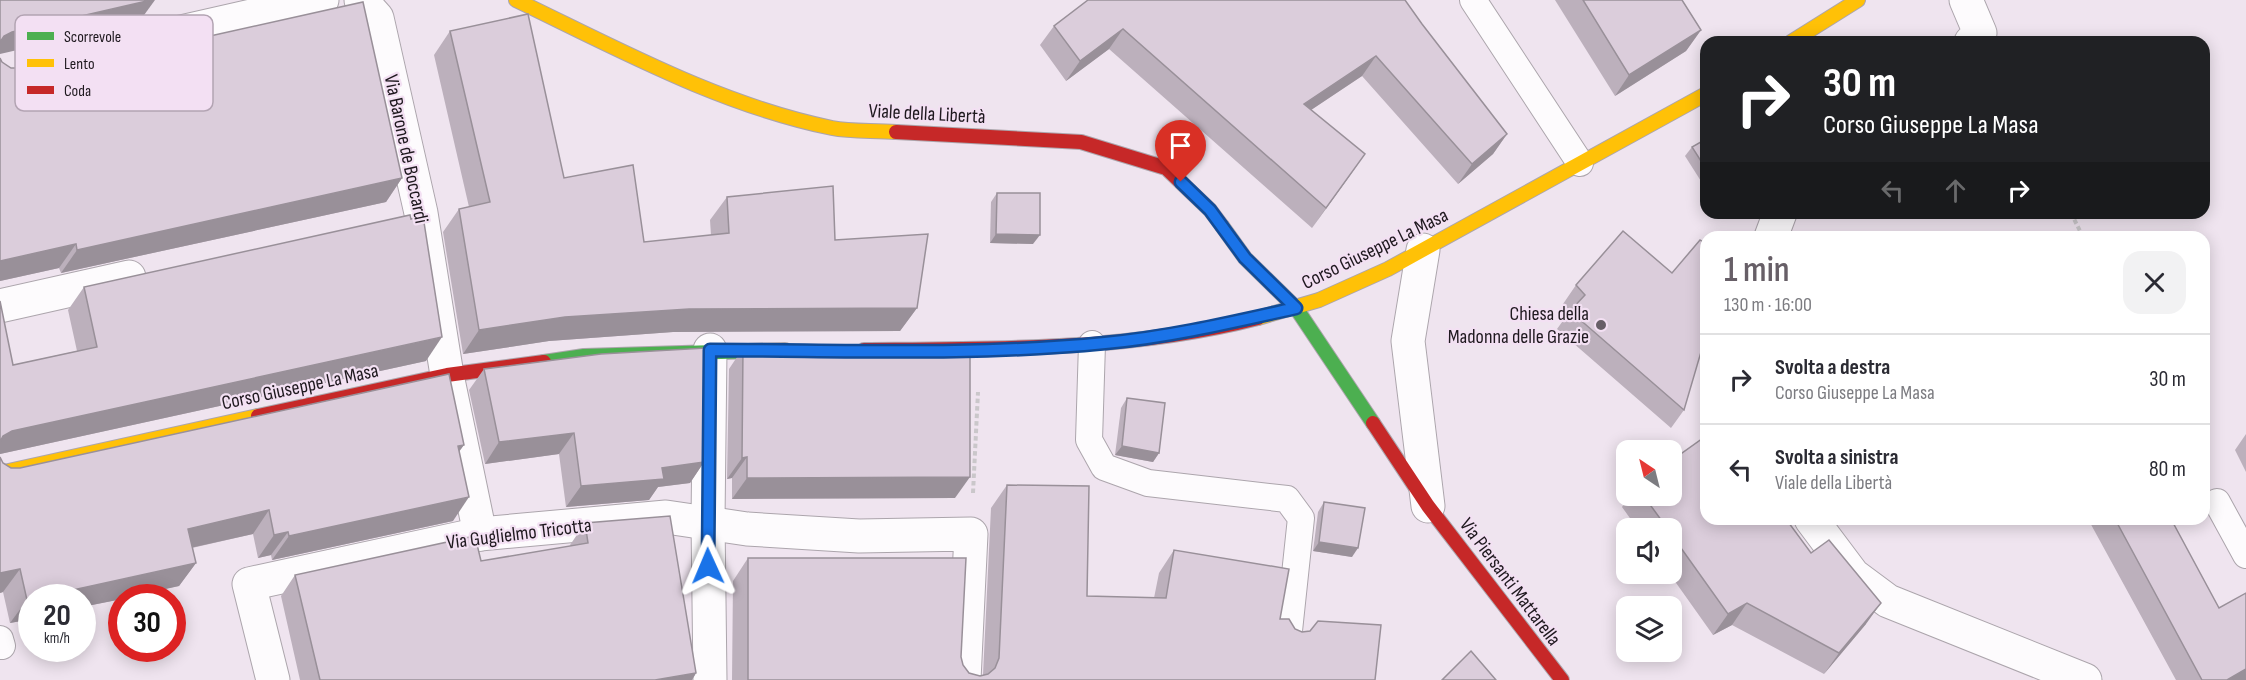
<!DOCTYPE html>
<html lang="it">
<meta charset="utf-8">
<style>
:root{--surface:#fff;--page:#f2f2f3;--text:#2b2b33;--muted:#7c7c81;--line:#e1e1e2;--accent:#675f67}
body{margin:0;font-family:"Sofia Sans Condensed",sans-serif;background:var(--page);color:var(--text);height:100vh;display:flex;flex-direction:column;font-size:22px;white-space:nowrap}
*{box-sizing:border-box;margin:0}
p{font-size:20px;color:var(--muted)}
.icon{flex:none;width:33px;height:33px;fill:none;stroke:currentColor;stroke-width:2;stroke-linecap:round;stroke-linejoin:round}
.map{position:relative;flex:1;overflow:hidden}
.side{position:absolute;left:1700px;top:231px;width:510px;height:294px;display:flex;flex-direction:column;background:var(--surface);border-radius:18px;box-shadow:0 3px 15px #0003}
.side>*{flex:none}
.hud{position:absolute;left:1700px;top:36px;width:510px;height:183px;border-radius:18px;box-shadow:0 3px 15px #0003;background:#202124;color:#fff;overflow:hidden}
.needle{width:39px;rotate:325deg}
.tools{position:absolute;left:1616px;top:440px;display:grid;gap:12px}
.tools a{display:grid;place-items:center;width:66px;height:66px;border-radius:12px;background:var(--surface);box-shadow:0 3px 15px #0003;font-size:30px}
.speed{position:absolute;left:18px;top:584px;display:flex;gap:12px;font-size:30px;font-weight:700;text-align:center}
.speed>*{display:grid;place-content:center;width:78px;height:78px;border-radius:50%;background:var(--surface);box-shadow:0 3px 15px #0003;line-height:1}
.speed small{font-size:15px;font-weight:400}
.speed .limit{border:9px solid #d22;background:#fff;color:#111}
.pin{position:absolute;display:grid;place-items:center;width:51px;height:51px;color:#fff;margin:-62px -26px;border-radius:50% 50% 50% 0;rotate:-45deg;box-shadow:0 0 6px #0007}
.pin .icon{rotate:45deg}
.me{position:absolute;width:66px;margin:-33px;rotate:359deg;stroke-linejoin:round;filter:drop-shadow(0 0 4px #0008)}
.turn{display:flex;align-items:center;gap:21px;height:126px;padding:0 24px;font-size:27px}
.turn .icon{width:78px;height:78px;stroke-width:2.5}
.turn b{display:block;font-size:42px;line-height:51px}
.lanes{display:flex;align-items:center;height:57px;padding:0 24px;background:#0003;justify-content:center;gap:30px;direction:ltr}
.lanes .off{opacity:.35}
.round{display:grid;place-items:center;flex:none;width:63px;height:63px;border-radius:18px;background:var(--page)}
.summary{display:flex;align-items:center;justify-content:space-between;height:102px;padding:0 24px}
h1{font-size:36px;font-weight:600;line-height:45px;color:var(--accent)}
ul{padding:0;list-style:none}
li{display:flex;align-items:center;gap:18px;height:90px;padding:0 24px;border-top:2px solid var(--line)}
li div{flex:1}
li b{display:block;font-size:22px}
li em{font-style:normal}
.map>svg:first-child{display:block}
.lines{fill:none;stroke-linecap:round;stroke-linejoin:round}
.lane-casing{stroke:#aca5ac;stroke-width:28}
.street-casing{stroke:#aca5ac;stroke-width:35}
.fast-casing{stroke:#aca5ac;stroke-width:16}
.slow-casing{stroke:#aca5ac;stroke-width:16}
.jam-casing{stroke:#aca5ac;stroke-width:16}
.path{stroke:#cac7ca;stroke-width:4;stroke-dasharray:4.5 3;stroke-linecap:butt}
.lane{stroke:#fdfbfd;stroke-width:26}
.street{stroke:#fdfbfd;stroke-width:33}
.fast{stroke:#4caf50;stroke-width:14}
.slow{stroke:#ffc107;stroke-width:14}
.jam{stroke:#c62828;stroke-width:14}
.wall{fill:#bcb0bc}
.shaded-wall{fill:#999099}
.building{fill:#dbcddb;stroke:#999099;stroke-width:1.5}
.route-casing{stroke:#114b97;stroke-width:15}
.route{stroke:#1a73e8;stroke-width:10}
.poi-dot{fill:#675f67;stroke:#f3e0f3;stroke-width:2}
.labels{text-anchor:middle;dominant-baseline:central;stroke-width:4.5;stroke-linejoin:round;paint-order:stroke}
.street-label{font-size:20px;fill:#1e181e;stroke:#f3e0f3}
.poi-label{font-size:20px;fill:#1e181e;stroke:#f3e0f3;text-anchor:end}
.key{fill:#f3e0f3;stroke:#b3a4b3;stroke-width:1.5}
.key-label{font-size:16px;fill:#1e181e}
</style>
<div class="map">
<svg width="2246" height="680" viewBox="0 0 2246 680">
<rect width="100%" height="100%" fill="#efe4ef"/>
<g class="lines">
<g class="lane-casing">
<g id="lane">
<path d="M1473,0L1580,163"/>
<path d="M1092,344L1089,440L1104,467L1148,483L1287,499L1301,518L1288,640"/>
<path d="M2217,502L2246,555"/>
<path d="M0,639L2,646"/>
</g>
</g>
<g class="street-casing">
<g id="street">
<path d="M361,0L377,18L421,213L447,375L480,534"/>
<path d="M1966,0L1980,33L1971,42"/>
<path d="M119,46L322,0"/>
<path d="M1771,237L1780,213"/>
<path d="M1423,250L1408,341L1428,506"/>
<path d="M0,306L129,277"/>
<path d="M710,350L708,521L710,680"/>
<path d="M1811,519L1853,575L1888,601L2085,680"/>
<path d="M273,680L249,584L480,534L666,517L747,529L859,536L971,534L964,680"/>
</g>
</g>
<g class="fast-casing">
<g id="fast">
<path d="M1222,226L1245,258L1296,308L1373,423"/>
<path d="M544,362L584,356L785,350"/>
</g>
</g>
<g class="slow-casing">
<g id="slow">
<path d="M516,0C618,49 720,105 832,128C852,132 875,130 896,132"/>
<path d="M1791,42L1858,0"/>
<path d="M1258,318L1319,300L1388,269L1706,94"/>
<path d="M0,473L258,416"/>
</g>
</g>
<g class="jam-casing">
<g id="jam">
<path d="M896,132L1081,142L1166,168L1210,210L1222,226"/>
<path d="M864,350C995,349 1130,351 1258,318"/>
<path d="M258,416L447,375L544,362"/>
<path d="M1373,423L1428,506L1562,680"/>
</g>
</g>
<g class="path">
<path d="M2071,213L2083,237"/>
<path d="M973,493L978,392"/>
</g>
<use href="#lane" class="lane"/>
<use href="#street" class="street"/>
<use href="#fast" class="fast"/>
<use href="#slow" class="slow"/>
<use href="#jam" class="jam"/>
</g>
<g class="wall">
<path d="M1555,0H1682L1701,30L1686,51L1615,96Z"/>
<path d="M1422,24L1507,134L1493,154L1458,184L1362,76L1311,110L1351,174L1312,228L1109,49L1066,81L1040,45L1054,26Z"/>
<path d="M450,31L564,178L644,242L711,235L710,220L727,197L835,240L917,308L900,331L673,332L549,341L463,354L443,232L459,209L469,207L434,55Z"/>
<path d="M165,46L402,178L386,202L61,273L59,268L0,281V58L2,62L11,68H20Z"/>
<path d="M1706,139V189L1685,156L1692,147Z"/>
<path d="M997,193L1033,244L990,243L991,202Z"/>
<path d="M1576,285L1684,410L1671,428L1557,329L1570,311L1563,304Z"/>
<path d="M84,287L426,361L0,454V301L13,365L77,351L68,310Z"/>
<path d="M743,348L908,355L955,498L732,499V478L727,479L729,369Z"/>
<path d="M484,369L704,462L690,483L658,487L649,500L566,507L559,454L485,464L469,390Z"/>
<path d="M1127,398L1159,453L1153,462L1115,455L1121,408Z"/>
<path d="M2246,434V472L2235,450Z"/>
<path d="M464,445L459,451L453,521L272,560L271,555L258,558L253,534L192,548L196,563L179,586L122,597V599L82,607V597H32V619L10,623L3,592L0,593V457L3,463L11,468H20Z"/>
<path d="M1007,485L1087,596L1154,598L1159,573L1174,550L1295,629L1375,680H732L733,581L748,558L961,657L963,665L969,673L980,676L983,675L991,508Z"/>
<path d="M1630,495H1671L1811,553L1866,624L1824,674L1732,625L1713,635L1669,573H1671V528H1637L1622,507Z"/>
<path d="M1324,502L1352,557L1313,551L1318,512Z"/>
<path d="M2088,519H2176L2172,521L2246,680H2176Z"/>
<path d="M585,523L696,673L692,680H300L281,596L295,575L481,561L571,546L570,545Z"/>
</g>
<g class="shaded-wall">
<path d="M151,0H155L139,22L0,54V41L4,36L12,32Z"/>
<path d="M1123,29L1109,49L1066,81L1080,61Z"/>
<path d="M1701,30L1686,51L1615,96L1629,75Z"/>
<path d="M1376,56L1362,76L1290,124L1304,104Z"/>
<path d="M1507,134L1493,154L1458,184L1472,164Z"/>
<path d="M1365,154L1351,174L1312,228L1326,208Z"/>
<path d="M402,178L386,202L61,273L77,250Z"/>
<path d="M996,234L1040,235L1033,244L990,243Z"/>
<path d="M76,244L59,268L0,281V261Z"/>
<path d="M917,308L900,331L673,332L549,341L463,354L479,330L565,317L689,309Z"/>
<path d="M442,337L426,361L0,454V441L3,436L12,431Z"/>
<path d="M574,433L559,454L485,464L499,442Z"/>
<path d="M464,445L447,468L458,446Z"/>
<path d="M1122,446L1159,453L1153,462L1115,455Z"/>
<path d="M747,457L732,478L727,479L742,458Z"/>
<path d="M704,462L690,483L658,487L649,500L566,507L581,486L662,468Z"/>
<path d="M970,477L955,498L732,499L747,478Z"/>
<path d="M469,497L453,521L272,560L289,536Z"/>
<path d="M269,510L253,534L172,552L188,529Z"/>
<path d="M288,532L271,555L258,558L274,535Z"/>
<path d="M1319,542L1358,548L1352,557L1313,551Z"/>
<path d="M196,563L179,586L130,597H122V599L82,607V597H41Z"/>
<path d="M20,569L3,592L0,593V573Z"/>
<path d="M32,599V619L10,623L27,600Z"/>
<path d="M1747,603L1732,625L1713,635L1728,614Z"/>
<path d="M1881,603L1866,624L1824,674L1839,653Z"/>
<path d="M2246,669V680H2227Z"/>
<path d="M696,673L692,680H655Z"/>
</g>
<g class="building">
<path d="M0,0H151L12,32L4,36L0,42Z"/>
<path d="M1088,0H1405L1422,24L1507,134L1472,164L1376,56L1304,104L1365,154L1326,208L1123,29L1080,61L1054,26Z"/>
<path d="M1583,0H1682L1701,30L1629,75Z"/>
<path d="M363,2L402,178L77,250L76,244L0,261V58L2,62L11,68H20L163,36L165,46Z"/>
<path d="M528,14L564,178L633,165L644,242L729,233L727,197L833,186L835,240L928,234L917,308L689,309L565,317L479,330L459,209L490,202L450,31Z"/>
<path d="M1706,139V169L1692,147Z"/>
<path d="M997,193H1040V235L996,234Z"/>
<path d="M410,215L411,219L423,216L442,337L12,431L3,436L0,442V301L13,365L97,347L84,287Z"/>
<path d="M1623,231L1672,273L1700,240L1706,244V335L1684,410L1570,311L1585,295L1576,285Z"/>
<path d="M706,348L704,462L662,468L664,479L581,486L574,433L499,442L484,369L601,354Z"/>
<path d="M743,348H909L908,355H970V477L747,478V457L742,458Z"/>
<path d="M449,374L464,445L458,446L469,497L289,536L288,532L274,535L269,510L188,529L196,563L41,597H32V599L27,600L20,569L0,573V457L3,463L11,468H20Z"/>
<path d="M1127,398L1165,403L1159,453L1122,446Z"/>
<path d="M1706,436V519H1786L1811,553L1829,540L1881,603L1839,653L1747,603L1728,614L1671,534V528H1667L1643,495H1671V461Z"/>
<path d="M1007,485L1089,486L1087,596L1166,598L1174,550L1289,569L1280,619H1289L1295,629L1302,632L1310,631L1318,621L1381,625L1375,680H748V558H966L961,657L963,665L969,673L980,676L988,674L995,668L999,658Z"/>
<path d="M1324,502L1365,508L1358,548L1319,542Z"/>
<path d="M670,516L696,673L655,680H320L295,575L475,536L481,561L588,543L585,523Z"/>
<path d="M2115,519H2171L2219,608L2246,593V669L2227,680H2202Z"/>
<path d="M1471,651L1496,680H1442Z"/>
</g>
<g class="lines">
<g class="route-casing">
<path id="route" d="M708,566L710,350C841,350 974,356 1105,343C1170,337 1233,322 1296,308L1245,258L1210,210L1181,182"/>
</g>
<use href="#route" class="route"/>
</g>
<circle class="poi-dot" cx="1601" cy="325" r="6"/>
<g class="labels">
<g class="street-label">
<text transform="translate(927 114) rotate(3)">Viale della Libertà</text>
<text transform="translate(406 149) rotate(78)">Via Barone de Boccardi</text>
<text transform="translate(1375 249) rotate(-26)">Corso Giuseppe La Masa</text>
<text transform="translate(300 387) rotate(-12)">Corso Giuseppe La Masa</text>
<text transform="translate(519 534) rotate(-7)">Via Guglielmo Tricotta</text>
<text transform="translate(1510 582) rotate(53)">Via Piersanti Mattarella</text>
</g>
<g class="poi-label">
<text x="1589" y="314">Chiesa della<tspan x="1589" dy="23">Madonna delle Grazie</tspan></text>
</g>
</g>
<rect x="15" y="15" width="198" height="96" rx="9" class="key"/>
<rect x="27" y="32" width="27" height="8" fill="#4caf50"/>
<rect x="27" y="59" width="27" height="8" fill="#ffc107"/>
<rect x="27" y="86" width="27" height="8" fill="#c62828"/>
<g class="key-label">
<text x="64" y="42">Scorrevole</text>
<text x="64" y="69">Lento</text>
<text x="64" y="96">Coda</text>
</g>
</svg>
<div class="tools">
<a><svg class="needle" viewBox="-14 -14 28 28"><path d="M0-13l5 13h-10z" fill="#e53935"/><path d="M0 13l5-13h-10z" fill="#7c7c81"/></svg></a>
<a><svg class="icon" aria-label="sound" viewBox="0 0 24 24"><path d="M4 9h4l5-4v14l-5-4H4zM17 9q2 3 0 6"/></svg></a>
<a><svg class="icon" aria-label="layers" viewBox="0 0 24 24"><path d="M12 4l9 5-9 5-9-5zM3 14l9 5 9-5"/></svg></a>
</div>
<div class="speed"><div>20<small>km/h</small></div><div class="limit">30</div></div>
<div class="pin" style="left:1181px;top:182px;background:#d93025"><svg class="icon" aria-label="arrive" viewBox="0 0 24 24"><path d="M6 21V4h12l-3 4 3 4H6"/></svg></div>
<svg class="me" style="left:708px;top:566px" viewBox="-20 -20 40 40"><path d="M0-17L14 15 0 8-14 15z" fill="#1a73e8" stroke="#fff" stroke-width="4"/></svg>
<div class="hud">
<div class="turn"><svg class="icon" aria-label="right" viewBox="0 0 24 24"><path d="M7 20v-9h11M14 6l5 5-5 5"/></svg><div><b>30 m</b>Corso Giuseppe La Masa</div></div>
<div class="lanes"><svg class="icon off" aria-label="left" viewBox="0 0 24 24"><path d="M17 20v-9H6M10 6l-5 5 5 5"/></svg><svg class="icon off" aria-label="ahead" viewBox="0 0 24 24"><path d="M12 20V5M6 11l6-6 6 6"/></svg><svg class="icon" aria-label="right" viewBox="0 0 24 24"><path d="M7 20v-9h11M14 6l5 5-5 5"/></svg></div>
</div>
<section class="side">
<div class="summary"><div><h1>1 min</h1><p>130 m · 16:00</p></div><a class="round"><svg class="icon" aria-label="close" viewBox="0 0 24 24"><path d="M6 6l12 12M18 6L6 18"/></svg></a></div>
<ul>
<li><svg class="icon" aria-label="right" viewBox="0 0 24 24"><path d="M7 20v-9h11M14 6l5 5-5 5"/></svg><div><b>Svolta a destra</b><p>Corso Giuseppe La Masa</p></div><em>30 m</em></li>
<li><svg class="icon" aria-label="left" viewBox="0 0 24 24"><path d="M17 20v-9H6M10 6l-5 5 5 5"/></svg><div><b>Svolta a sinistra</b><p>Viale della Libertà</p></div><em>80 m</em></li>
</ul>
</section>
</div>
